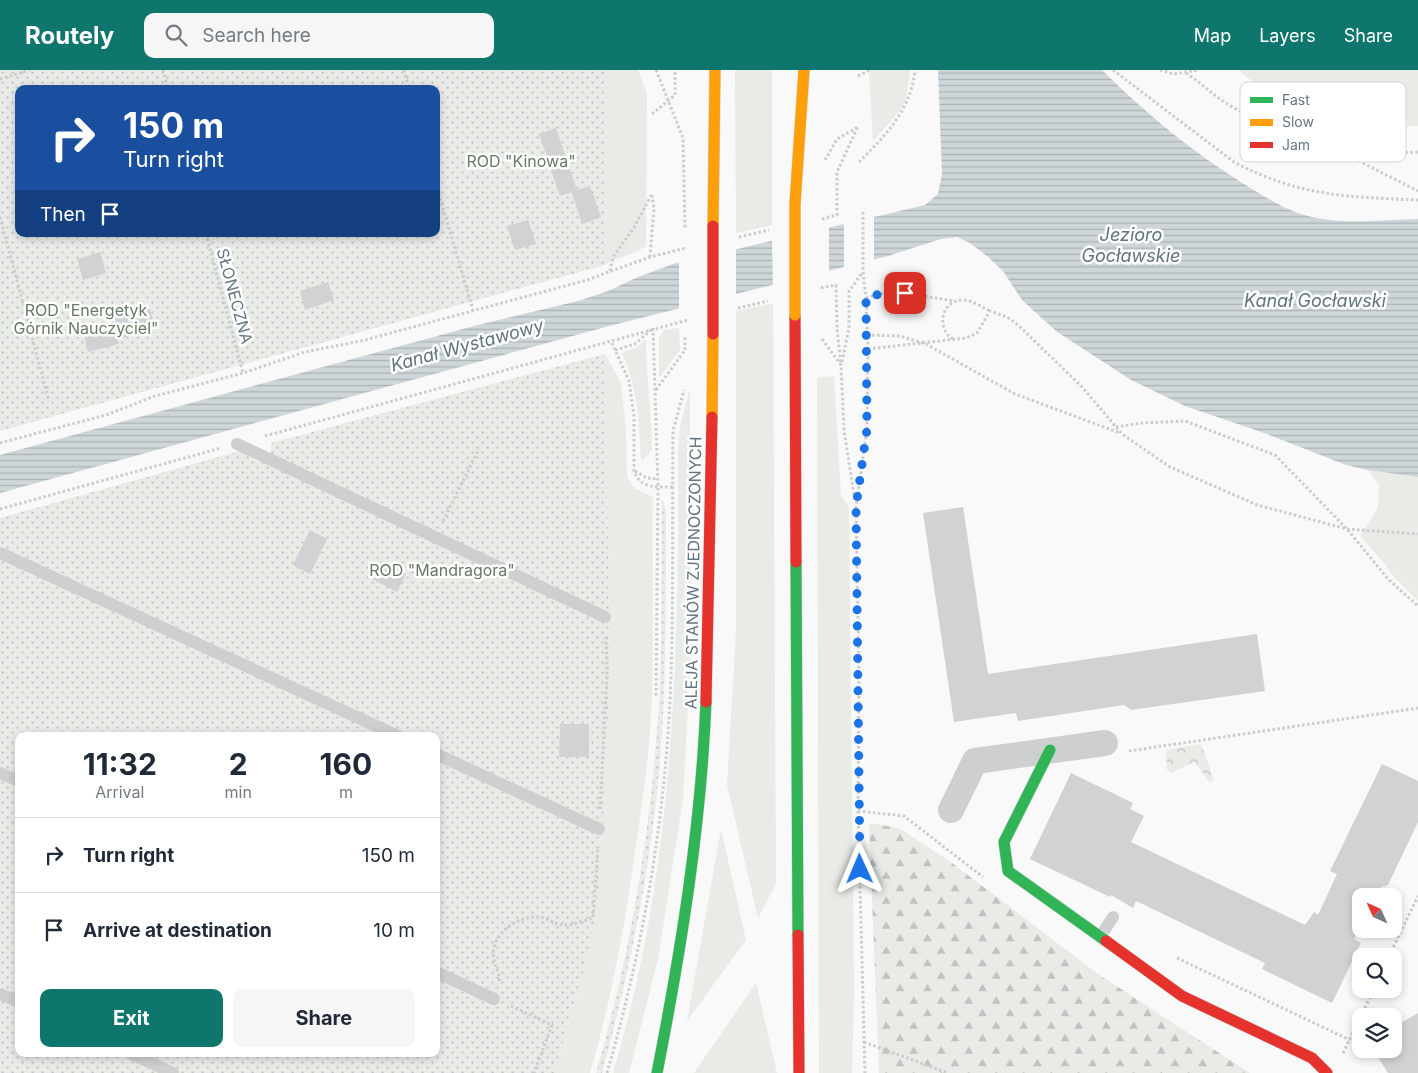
<!DOCTYPE html>
<meta charset="utf-8">
<style>
:root{--surface:#fff;--page:#f6f6f7;--text:#1f2937;--muted:#747a83;--line:#e0e1e3;--accent:#0f766e}
body{margin:0;font-family:Inter,sans-serif;background:var(--page);color:var(--text);height:100vh;display:flex;flex-direction:column;font-size:19px;white-space:nowrap}
*{box-sizing:border-box;margin:0}
p{font-size:16px;color:var(--muted)}
.icon{flex:none;width:28px;height:28px;fill:none;stroke:currentColor;stroke-width:2;stroke-linecap:round;stroke-linejoin:round}
.map{position:relative;flex:1;overflow:hidden}
.sheet{position:absolute;left:15px;top:662px;width:425px;height:325px;display:flex;flex-direction:column;background:var(--surface);border-radius:10px;box-shadow:0 2px 8px #0003}
.sheet>*{flex:none}
.banner{position:absolute;left:15px;top:15px;width:425px;height:152px;border-radius:10px;box-shadow:0 2px 8px #0003;background:#1a4fa0;color:#fff;overflow:hidden}
.needle{width:32px;rotate:315deg}
.fabs{position:absolute;left:1352px;top:818px;display:grid;gap:10px}
.fabs a{display:grid;place-items:center;width:50px;height:50px;border-radius:10px;background:var(--surface);box-shadow:0 2px 8px #0003;font-size:25px}
.pin{position:absolute;display:grid;place-items:center;width:42px;height:42px;color:#fff;margin:-21px;border-radius:10px;box-shadow:0 2px 8px #0006}
.me{position:absolute;width:55px;margin:-28px;rotate:359deg;stroke-linejoin:round;filter:drop-shadow(0 0 4px #0008)}
.turn{display:flex;align-items:center;gap:18px;height:105px;padding:0 25px;font-size:22px}
.turn .icon{width:65px;height:65px;stroke-width:2.5}
.turn b{display:block;font-size:35px;line-height:42px}
.then{display:flex;align-items:center;height:48px;padding:0 25px;background:#0003;gap:10px;font-size:19px}
.eta{display:flex;justify-content:space-evenly;align-items:center;height:85px;text-align:center}
.eta b{font-size:30px;font-weight:700;line-height:35px}
.button{display:flex;gap:10px;margin-top:auto;padding:10px 25px}
.button a{flex:1;height:58px;border-radius:10px;background:var(--accent);color:#fff;font-size:20px;font-weight:700;line-height:58px;text-align:center}
.button a+a{background:var(--page);color:var(--text)}
ul{padding:0;list-style:none}
li{display:flex;align-items:center;gap:15px;height:75px;padding:0 25px;border-top:1px solid var(--line)}
li div{flex:1}
li b{display:block;font-size:19px}
li em{font-style:normal}
header{display:flex;align-items:center;gap:30px;box-sizing:border-box;height:70px;padding:0 25px;background:var(--accent);color:#fff}
header strong{font-size:24px}
nav{display:flex;gap:28px;margin-inline-start:auto;font-size:18px}
.search{width:350px;height:45px;background:var(--page);display:flex;align-items:center;gap:12px;box-sizing:border-box;padding:0 18px;border-radius:10px;color:var(--muted);font-size:19px}
.map>svg:first-child{display:block}
.grass{fill:#e8ebe6}
.forest{fill:url(#forest-firs)}
.park{fill:url(#park-crowns)}
.garden{fill:url(#garden-dots);fill-rule:evenodd}
.water{fill:url(#water-rules)}
.pier{fill:#f9f9f9}
.building{fill:#d0d2d3}
.lines{fill:none;stroke-linecap:round;stroke-linejoin:round}
.fast-casing{stroke:#d5d6d7;stroke-width:12}
.slow-casing{stroke:#d5d6d7;stroke-width:12}
.jam-casing{stroke:#d5d6d7;stroke-width:12}
.path{stroke:#cbcccd;stroke-width:3;stroke-dasharray:2.5 2.5;stroke-linecap:butt}
.lane{stroke:#cecfd0;stroke-width:12}
.street{stroke:#cecfd0;stroke-width:26}
.fast{stroke:#30b455;stroke-width:11}
.slow{stroke:#ff9f0a;stroke-width:11}
.jam{stroke:#e5322d;stroke-width:11}
.slow-bridge-casing{stroke:#d5d6d7;stroke-width:12;stroke-linecap:butt}
.jam-bridge-casing{stroke:#d5d6d7;stroke-width:12;stroke-linecap:butt}
.path-bridge{stroke:#cbcccd;stroke-width:3;stroke-dasharray:2.5 2.5;stroke-linecap:butt}
.slow-bridge{stroke:#ff9f0a;stroke-width:11}
.jam-bridge{stroke:#e5322d;stroke-width:11}
.route{stroke:#1a73e8;stroke-width:9;stroke-dasharray:0 16.2}
.labels{text-anchor:middle;dominant-baseline:central;stroke-width:5;stroke-linejoin:round;paint-order:stroke}
.park-label{font-size:16px;fill:#687a64;stroke:#fff}
.street-label{font-size:16px;fill:#657683;stroke:#fff}
.water-label{font-size:18px;font-style:italic;fill:#60757c;stroke:#fff}
.key{fill:#fff;stroke:#d1d6da;stroke-width:1}
.key-label{font-size:14px;fill:#657683}
</style>
<header>
<strong>Routely</strong>
<div class="search"><svg class="icon" aria-label="search" viewBox="0 0 24 24"><circle cx="10" cy="10" r="6"/><path d="M15 15l6 6"/></svg>Search here</div>
<nav><a>Map</a><a>Layers</a><a>Share</a></nav>
</header>
<div class="map">
<svg width="1418" height="1003" viewBox="0 0 1418 1003">
<defs>
<pattern id="forest-firs" width="22" height="20" patternUnits="userSpaceOnUse" patternTransform="scale(1.25)"><rect width="22" height="20" fill="#e8ebe6"/><path d="M5 1l3.5 6h-7zM16 11l3.5 6h-7z" fill="#c0c3c0"/></pattern>
<pattern id="park-crowns" width="20" height="18" patternUnits="userSpaceOnUse" patternTransform="scale(1.25)"><rect width="20" height="18" fill="#e8ebe6"/><path d="M2 6a3 3 0 1 1 6 0M12 15a3 3 0 1 1 6 0" fill="none" stroke="#c0c3c0"/></pattern>
<pattern id="garden-dots" width="8" height="8" patternUnits="userSpaceOnUse" patternTransform="scale(1.25)"><rect width="8" height="8" fill="#e8ebe6"/><path d="M2 2h.1M6 6h.1" fill="none" stroke="#c0c3c0" stroke-width="1.8" stroke-linecap="round"/></pattern>
<pattern id="water-rules" width="6" height="5" patternUnits="userSpaceOnUse" patternTransform="scale(1.25)"><rect width="6" height="5" fill="#ced6d9"/><path d="M0 2.5h6" fill="none" stroke="#abb2b5"/></pattern>
</defs>
<rect width="100%" height="100%" fill="#f9f9f9"/>
<g class="grass">
<path d="M607,0H638L647,24L646,176C633,186 618,186 605,195Z"/>
<path d="M735,0H772V155L736,163Z"/>
<path d="M869,0H910L906,30L899,42L873,71Z"/>
<path d="M1238,0H1418V56C1333,61 1305,53 1238,0Z"/>
<path d="M773,233L776,814L758,848L727,715L736,560V241Z"/>
<path d="M679,258L680,280L659,308V267L664,260Z"/>
<path d="M646,269C646,306 652,343 652,380L641,391C639,353 638,318 622,283L637,277Z"/>
<path d="M605,284L621,313L626,360L627,407L634,418L653,427C652,493 654,560 652,627C650,679 643,730 635,781C625,856 611,930 590,1003H554L590,878L610,605Z"/>
<path d="M834,306L841,426L849,437L854,923L852,1003H819L817,308Z"/>
<path d="M690,318L691,581L683,729L658,889L629,1003H613C674,801 679,591 678,382L680,356Z"/>
<path d="M1368,400L1418,407V531L1392,505L1385,494L1360,466L1378,438L1379,415Z"/>
<path d="M721,759L746,870L687,951Z"/>
<path d="M756,913L777,1003H694Z"/>
</g>
<path class="forest" d="M869,753L899,758L952,793L1098,904L1250,1003H879Z"/>
<path class="park" d="M1201,674L1214,710L1210,713L1194,692L1171,703L1167,700L1166,680Z"/>
<g class="garden">
<path d="M0,0H607L605,195L0,361ZM19,19H436V164H19Z"/>
<path d="M605,284L610,605L599,817L590,878L554,1003H0V448L240,381L260,393L271,381V373ZM19,666H436V984H19Z"/>
<path d="M662,430L666,440C666,527 667,614 659,701C650,803 629,904 602,1003H596C631,883 651,759 659,634C663,567 661,498 662,430Z"/>
</g>
<path class="water" d="M938,0H1102C1146,44 1194,83 1247,116C1267,128 1285,140 1308,146C1343,155 1382,150 1418,149V407L1368,400L1346,395L1267,364L1185,336L1131,310L1056,261L1022,230L1003,201L987,186L970,173L957,167L941,169L888,186L609,256L0,423V385L474,256L578,231L608,221L638,207L673,194L925,135L938,124L942,104Z"/>
<g class="pier">
<path d="M874,146V192L844,200V153Z"/>
<path d="M829,156V203L773,217L772,169Z"/>
<path d="M736,177V227L679,241V190Z"/>
</g>
<g class="building">
<path d="M556,58L577,120L590,116L601,147L582,154L572,122L560,126L539,64Z"/>
<path d="M528,150L536,174L515,180L507,156Z"/>
<path d="M100,182L106,203L83,210L77,189Z"/>
<path d="M328,212L334,230L305,240L300,221Z"/>
<path d="M149,237L155,256L118,270L119,274L88,282L83,261L116,252L115,249Z"/>
<path d="M963,437L988,604L1257,564L1265,621L1131,640L1124,635L1018,651L1016,643L954,652L923,443Z"/>
<path d="M310,460L327,469L310,504L293,495Z"/>
<path d="M381,491L406,504L397,522L372,509Z"/>
<path d="M560,654H589V687H559Z"/>
<path d="M1382,694L1418,711V752L1388,815L1379,818L1375,826H1361V855L1354,869L1361,873L1332,933L1262,899L1265,893L1136,831L1133,838L1111,825L1110,827L1030,789L1071,703L1133,733L1130,739L1144,746L1131,772L1305,855L1314,842L1318,845L1337,804L1330,801Z"/>
<path d="M1418,943V1003H1388L1373,979H1394V957Z"/>
</g>
<g class="lines">
<g class="fast-casing">
<g id="fast">
<path d="M796,492L798,865"/>
<path d="M1050,680L1004,772L1008,801L1106,871"/>
<path d="M657,1003C681,880 701,757 706,632"/>
</g>
</g>
<g class="slow-casing">
<g id="slow">
<path d="M795,134L804,0"/>
<path d="M713,156L715,0"/>
<path d="M712,347L713,264"/>
</g>
</g>
<g class="jam-casing">
<g id="jam">
<path d="M795,245L796,492"/>
<path d="M706,632L712,347"/>
<path d="M798,865L799,1003"/>
<path d="M1106,871L1182,926L1312,988L1327,1003"/>
</g>
</g>
<g class="path">
<path d="M163,0L168,19"/>
<path d="M404,0L409,19"/>
<path d="M656,0L683,68L685,158"/>
<path d="M1113,0L1234,92C1298,126 1347,127 1418,130"/>
<path d="M1160,0L1174,4L1199,0"/>
<path d="M1186,3C1200,12 1212,24 1226,33C1248,48 1319,80 1345,83C1369,86 1395,83 1418,82"/>
<path d="M858,6L870,0"/>
<path d="M0,9L30,0"/>
<path d="M652,44L675,25V0"/>
<path d="M1345,84L1418,121"/>
<path d="M825,90L837,69L858,57"/>
<path d="M859,92C886,65 911,40 915,0"/>
<path d="M436,114L473,240"/>
<path d="M863,142V202L866,228L868,279L867,359L856,437L859,603L858,741L865,1003"/>
<path d="M0,147L49,331"/>
<path d="M822,149L837,145V102L858,56"/>
<path d="M206,164L243,303"/>
<path d="M739,167L769,160"/>
<path d="M650,187L654,139L652,125"/>
<path d="M610,201L613,187L633,159L652,124"/>
<path d="M821,218L836,215L837,258L841,295"/>
<path d="M866,228L887,222L905,223L954,231"/>
<path d="M738,238L768,231"/>
<path d="M653,258L658,417L656,628"/>
<path d="M867,265L900,266L926,274L1015,324L1120,363"/>
<path d="M822,269L841,295L844,360L855,431"/>
<path d="M953,269C935,258 942,229 964,230C973,231 982,237 990,241"/>
<path d="M612,273L629,311L634,346V401C640,419 657,417 673,417"/>
<path d="M868,279L966,268L977,263L990,241L1007,247L1018,255L1082,317L1122,364L1170,397L1257,435L1347,459L1418,464"/>
<path d="M615,280L635,274L651,260"/>
<path d="M842,292L849,258V221L862,203"/>
<path d="M656,320L685,280"/>
<path d="M1116,357L1141,353L1185,351L1275,385L1347,459L1388,509L1418,536"/>
<path d="M265,366L688,250"/>
<path d="M0,373L106,345L155,326L243,303L305,282L361,271L587,210L650,187L686,178"/>
<path d="M635,401L647,408L658,409"/>
<path d="M0,439L221,378"/>
<path d="M443,451L479,379"/>
<path d="M1129,681L1418,638"/>
<path d="M600,739L607,605L606,565"/>
<path d="M858,741L904,746L983,807"/>
<path d="M1389,886L1418,826"/>
<path d="M1177,888L1350,970"/>
<path d="M499,911C501,901 489,892 495,874C501,858 521,846 538,847C547,847 555,855 563,855C572,856 585,850 593,848L598,777"/>
<path d="M511,936L552,955L534,1003"/>
<path d="M864,972L948,1003"/>
<path d="M1343,983L1374,919"/>
<path d="M607,1003C642,882 664,756 670,630C674,541 672,451 673,361L684,320"/>
</g>
<g class="lane">
<path d="M237,374L605,547"/>
<path d="M0,483L398,666"/>
<path d="M436,684L599,759"/>
<path d="M0,703L19,711"/>
<path d="M1100,867L1113,847"/>
<path d="M436,902L494,929"/>
<path d="M0,924L19,932"/>
<path d="M131,984L173,1003"/>
</g>
<path class="street" d="M951,740L975,691L1105,673"/>
<use href="#fast" class="fast"/>
<use href="#slow" class="slow"/>
<use href="#jam" class="jam"/>
<g class="slow-bridge-casing">
<path id="slow-bridge" d="M795,134V245"/>
</g>
<g class="jam-bridge-casing">
<path id="jam-bridge" d="M713,156V264"/>
</g>
<path class="path-bridge" d="M685,280V265"/>
<use href="#slow-bridge" class="slow-bridge"/>
<use href="#jam-bridge" class="jam-bridge"/>
</g>
<g class="lines">
<path class="route" d="M860,799L856,437L867,359L866,228L887,222L905,223"/>
</g>
<g class="labels">
<g class="park-label">
<text x="521" y="91">ROD "Kinowa"</text>
<text x="86" y="240">ROD "Energetyk<tspan x="86" dy="18">Górnik Nauczyciel"</tspan></text>
<text x="442" y="500">ROD "Mandragora"</text>
</g>
<g class="street-label">
<text transform="translate(235 226) rotate(75)">SŁONECZNA</text>
<text transform="translate(693 503) rotate(-89)">ALEJA STANÓW ZJEDNOCZONYCH</text>
</g>
<g class="water-label">
<text x="1131" y="164">Jezioro<tspan x="1131" dy="21">Gocławskie</tspan></text>
<text x="1315" y="230">Kanał Gocławski</text>
<text transform="translate(467 275) rotate(-15)">Kanał Wystawowy</text>
</g>
</g>
<rect x="1240" y="12" width="166" height="80" rx="8" class="key"/>
<rect x="1250" y="27" width="23" height="6" fill="#30b455"/>
<rect x="1250" y="49" width="23" height="7" fill="#ff9f0a"/>
<rect x="1250" y="72" width="23" height="6" fill="#e5322d"/>
<g class="key-label">
<text x="1282" y="35">Fast</text>
<text x="1282" y="57">Slow</text>
<text x="1282" y="80">Jam</text>
</g>
</svg>
<div class="fabs">
<a><svg class="needle" viewBox="-14 -14 28 28"><path d="M0-13l5 13h-10z" fill="#e53935"/><path d="M0 13l5-13h-10z" fill="#747a83"/></svg></a>
<a><svg class="icon" aria-label="search" viewBox="0 0 24 24"><circle cx="10" cy="10" r="6"/><path d="M15 15l6 6"/></svg></a>
<a><svg class="icon" aria-label="layers" viewBox="0 0 24 24"><path d="M12 4l9 5-9 5-9-5zM3 14l9 5 9-5"/></svg></a>
</div>
<div class="pin" style="left:905px;top:223px;background:#d93025"><svg class="icon" aria-label="arrive" viewBox="0 0 24 24"><path d="M6 21V4h12l-3 4 3 4H6"/></svg></div>
<svg class="me" style="left:860px;top:799px" viewBox="-20 -20 40 40"><path d="M0-17L14 15 0 8-14 15z" fill="#1a73e8" stroke="#fff" stroke-width="4"/></svg>
<div class="banner">
<div class="turn"><svg class="icon" aria-label="right" viewBox="0 0 24 24"><path d="M7 20v-9h11M14 6l5 5-5 5"/></svg><div><b>150 m</b>Turn right</div></div>
<div class="then">Then<svg class="icon" aria-label="arrive" viewBox="0 0 24 24"><path d="M6 21V4h12l-3 4 3 4H6"/></svg></div>
</div>
<section class="sheet">
<div class="eta">
<div><b>11:32</b><p>Arrival</p></div>
<div><b>2</b><p>min</p></div>
<div><b>160</b><p>m</p></div>
</div>
<ul>
<li><svg class="icon" aria-label="right" viewBox="0 0 24 24"><path d="M7 20v-9h11M14 6l5 5-5 5"/></svg><div><b>Turn right</b></div><em>150 m</em></li>
<li><svg class="icon" aria-label="arrive" viewBox="0 0 24 24"><path d="M6 21V4h12l-3 4 3 4H6"/></svg><div><b>Arrive at destination</b></div><em>10 m</em></li>
</ul>
<div class="button"><a>Exit</a><a>Share</a></div>
</section>
</div>
